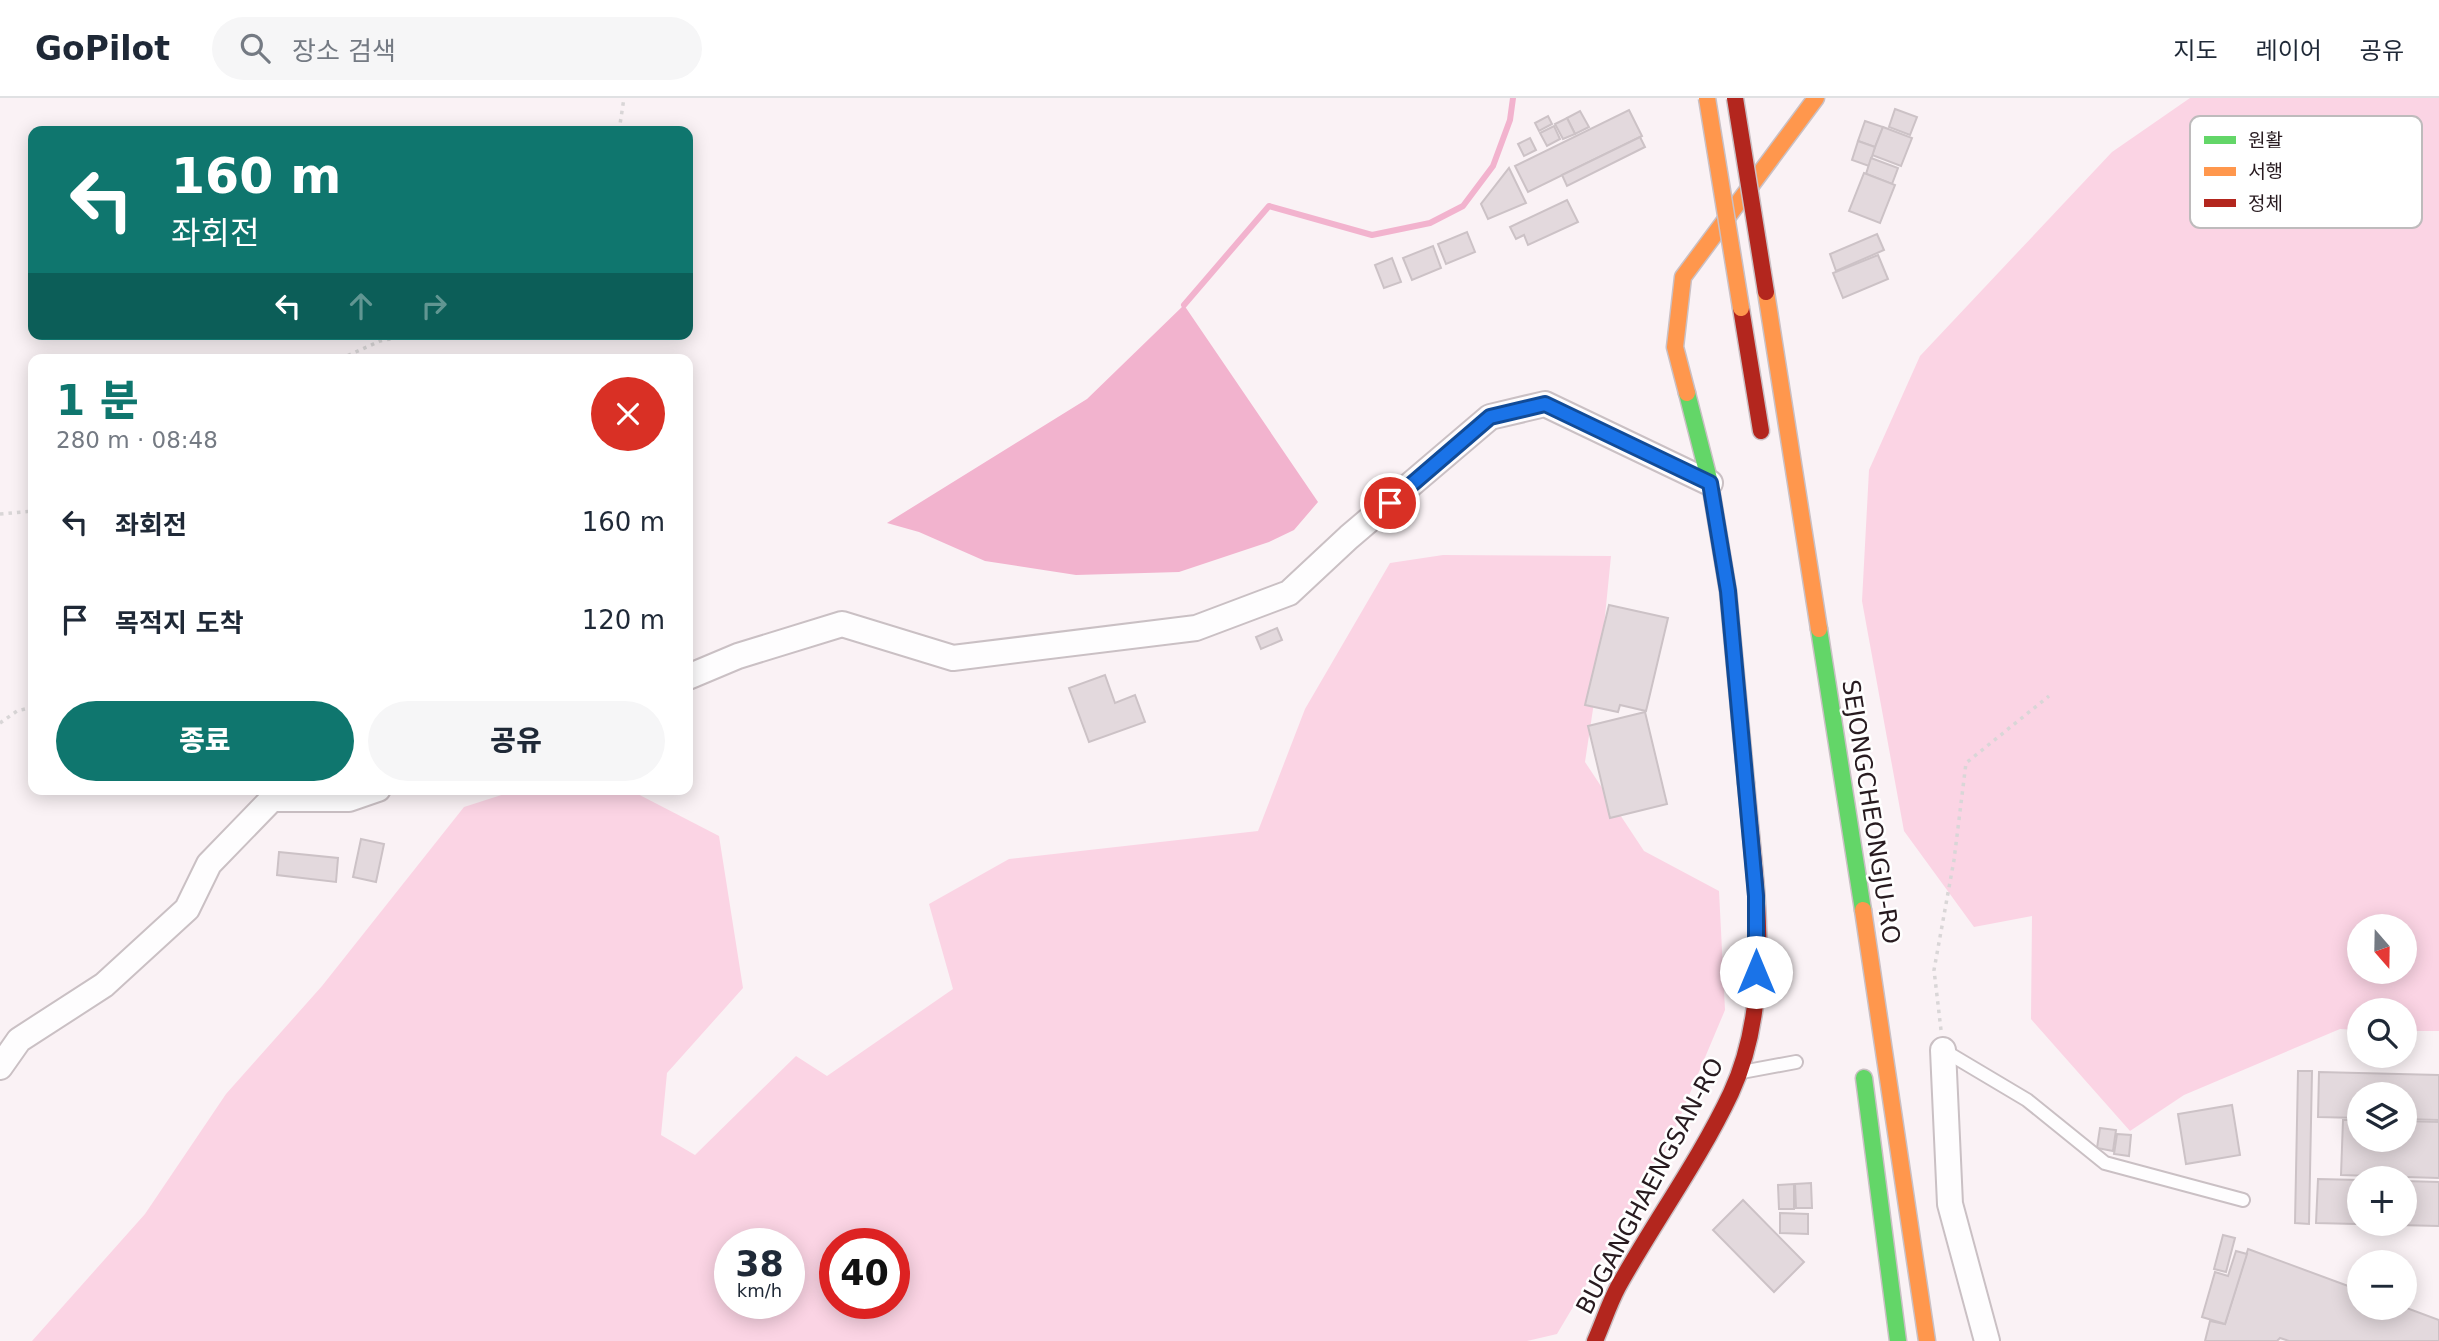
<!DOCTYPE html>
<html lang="ko">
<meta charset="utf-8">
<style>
:root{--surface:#fff;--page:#f6f6f7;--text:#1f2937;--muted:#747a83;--line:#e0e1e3;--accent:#0f766e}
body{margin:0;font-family:"DejaVu Sans","Noto Sans KR",sans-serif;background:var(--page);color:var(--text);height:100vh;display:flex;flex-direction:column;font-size:26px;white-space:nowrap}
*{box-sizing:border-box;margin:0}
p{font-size:23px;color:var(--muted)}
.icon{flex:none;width:38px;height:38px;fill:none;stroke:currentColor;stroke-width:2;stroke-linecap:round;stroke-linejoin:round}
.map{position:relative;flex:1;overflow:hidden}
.panel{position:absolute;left:28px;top:256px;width:665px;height:441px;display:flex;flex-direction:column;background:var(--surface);border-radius:14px;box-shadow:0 4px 18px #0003}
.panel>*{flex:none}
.top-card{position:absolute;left:28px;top:28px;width:665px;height:214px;border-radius:14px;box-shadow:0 4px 18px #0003;background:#0f766e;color:#fff;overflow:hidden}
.needle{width:46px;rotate:160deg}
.buttons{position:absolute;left:2347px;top:816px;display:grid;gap:14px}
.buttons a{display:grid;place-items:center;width:70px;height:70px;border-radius:50%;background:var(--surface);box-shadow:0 4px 18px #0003;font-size:35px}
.speed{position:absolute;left:714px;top:1130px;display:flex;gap:14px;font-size:35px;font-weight:700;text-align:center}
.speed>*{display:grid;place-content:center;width:91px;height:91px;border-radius:50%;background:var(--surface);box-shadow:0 4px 18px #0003;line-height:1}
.speed small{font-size:18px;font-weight:400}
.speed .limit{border:10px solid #d22;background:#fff;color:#111}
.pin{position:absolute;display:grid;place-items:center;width:60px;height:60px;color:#fff;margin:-30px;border:4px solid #fff;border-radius:50%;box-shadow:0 2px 7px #0007}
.me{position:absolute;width:77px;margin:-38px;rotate:0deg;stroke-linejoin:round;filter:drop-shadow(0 0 5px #0008)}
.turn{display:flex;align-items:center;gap:24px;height:147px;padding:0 28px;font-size:32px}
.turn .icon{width:91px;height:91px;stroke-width:2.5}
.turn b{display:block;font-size:49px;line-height:60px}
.lanes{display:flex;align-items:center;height:66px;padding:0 28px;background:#0003;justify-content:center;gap:35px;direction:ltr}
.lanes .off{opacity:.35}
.round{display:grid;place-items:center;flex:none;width:74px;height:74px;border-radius:37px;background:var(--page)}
.overview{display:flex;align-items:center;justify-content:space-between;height:119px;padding:0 28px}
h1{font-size:42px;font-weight:800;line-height:52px;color:var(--accent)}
.action{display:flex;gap:14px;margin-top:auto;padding:14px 28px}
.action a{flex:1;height:80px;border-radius:42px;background:var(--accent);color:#fff;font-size:28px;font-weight:800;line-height:80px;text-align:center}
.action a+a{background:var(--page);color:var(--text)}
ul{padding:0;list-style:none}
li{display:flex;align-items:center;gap:21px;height:98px;padding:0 28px}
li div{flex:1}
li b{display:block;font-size:26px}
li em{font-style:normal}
header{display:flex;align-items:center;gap:42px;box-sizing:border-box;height:98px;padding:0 35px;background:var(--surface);border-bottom:2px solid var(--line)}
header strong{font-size:33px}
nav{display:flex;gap:38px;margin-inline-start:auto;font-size:24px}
.search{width:490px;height:63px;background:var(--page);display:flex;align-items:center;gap:18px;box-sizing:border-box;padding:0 24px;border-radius:38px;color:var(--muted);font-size:26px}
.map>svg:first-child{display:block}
.green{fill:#fbd4e4;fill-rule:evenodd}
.water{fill:#f2b3ce}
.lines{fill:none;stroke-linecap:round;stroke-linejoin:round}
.stream{stroke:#f2b3ce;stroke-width:6}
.building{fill:#e3d9dd;stroke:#ccc2c6;stroke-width:2}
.lane-casing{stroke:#cac0c4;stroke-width:16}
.street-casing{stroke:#cac0c4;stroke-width:28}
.fast-casing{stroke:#cac0c4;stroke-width:19}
.slow-casing{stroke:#cac0c4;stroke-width:19}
.jam-casing{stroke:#cac0c4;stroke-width:19}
.path{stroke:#d9d6d7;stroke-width:3.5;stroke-dasharray:3.5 5;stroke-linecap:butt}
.lane{stroke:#fefdfe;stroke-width:12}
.street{stroke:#fefdfe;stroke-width:24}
.fast{stroke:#63d668;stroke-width:16}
.slow{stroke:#ff974d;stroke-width:16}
.jam{stroke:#b3261e;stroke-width:16}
.slow-bridge-casing{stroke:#cac0c4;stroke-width:19;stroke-linecap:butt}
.jam-bridge-casing{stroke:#cac0c4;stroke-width:19;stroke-linecap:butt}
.slow-bridge{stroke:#ff974d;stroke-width:16}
.jam-bridge{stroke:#b3261e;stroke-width:16}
.route-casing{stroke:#114b97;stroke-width:18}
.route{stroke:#1a73e8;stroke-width:12}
.labels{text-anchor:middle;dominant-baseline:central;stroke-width:5;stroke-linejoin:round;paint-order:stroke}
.street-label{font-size:24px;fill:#281b20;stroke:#fff}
.key{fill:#fff;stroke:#bebbbc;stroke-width:2}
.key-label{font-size:19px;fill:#281b20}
</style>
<header>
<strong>GoPilot</strong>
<div class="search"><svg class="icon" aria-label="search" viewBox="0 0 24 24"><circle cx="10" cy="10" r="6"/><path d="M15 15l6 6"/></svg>장소 검색</div>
<nav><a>지도</a><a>레이어</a><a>공유</a></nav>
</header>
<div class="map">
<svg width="2439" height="1243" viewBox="0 0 2439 1243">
<rect width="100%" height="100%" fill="#faf2f5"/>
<g class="green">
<path d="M2190,0H2439V933H2405L2404,912H2359V932L2340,931L2184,997L2130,1033L2031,921L2032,818L1974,829L1904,733L1862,503L1869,372L1920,258L2112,54ZM2359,828H2404V873H2359Z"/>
<path d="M1443,457L1611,458L1601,558L1585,664L1644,753L1719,793L1725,912L1666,1052L1557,1236L1527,1243H32L145,1116L226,996L322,888L464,709L520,691H628L719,738L743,890L667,975L661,1037L695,1057L796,958L827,978L953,891L929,806L1009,761L1258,733L1305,611L1390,465ZM730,1146H789V1206H730ZM835,1146H894V1206H835Z"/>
</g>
<path class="water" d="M1184,207L1318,404L1294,432L1269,444L1179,474L1076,477L985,463L919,434L887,425L1087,301Z"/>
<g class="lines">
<path class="stream" d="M1184,207L1269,108L1372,137L1430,125L1463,108L1493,68L1510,22L1513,0"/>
</g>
<g class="building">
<path d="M1895,11L1917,19L1910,37L1889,29Z"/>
<path d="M1629,12L1642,38L1528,94L1515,68Z"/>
<path d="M1580,13L1589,29L1575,36L1567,20Z"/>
<path d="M1548,18L1552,26L1539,33L1535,25Z"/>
<path d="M1567,20L1575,36L1563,41L1555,26Z"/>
<path d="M1865,23L1883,29L1875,49L1858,43Z"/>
<path d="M1554,28L1560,41L1547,48L1540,35Z"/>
<path d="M1883,29L1912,40L1901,68L1872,57Z"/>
<path d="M1640,39L1645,49L1567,88L1562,77Z"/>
<path d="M1530,40L1536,52L1524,58L1518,46Z"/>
<path d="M1858,43L1875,49L1869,68L1852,62Z"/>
<path d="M1871,60L1898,70L1892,86L1866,76Z"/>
<path d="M1509,70L1526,105L1488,121L1481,106Z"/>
<path d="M1864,75L1895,87L1880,125L1849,113Z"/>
<path d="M1567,102L1578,124L1528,147L1524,137L1516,141L1510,129Z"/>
<path d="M1467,134L1475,154L1446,166L1438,146Z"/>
<path d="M1877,136L1884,152L1836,173L1830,156Z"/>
<path d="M1433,148L1441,170L1412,182L1403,160Z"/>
<path d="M1878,157L1888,181L1843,200L1833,175Z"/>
<path d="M1392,160L1401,184L1384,190L1375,167Z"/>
<path d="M1609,507L1668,520L1646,613L1620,607L1618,614L1585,607Z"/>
<path d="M1277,530L1282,542L1261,551L1256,539Z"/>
<path d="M1105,577L1115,605L1135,597L1145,624L1089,644L1069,590Z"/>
<path d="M1645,614L1667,706L1610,720L1588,628Z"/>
<path d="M361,741L384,746L376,784L353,779Z"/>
<path d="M279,754L338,760L336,784L277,777Z"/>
<path d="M2298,973H2312L2309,1126L2295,1125Z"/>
<path d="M2319,974L2439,977V1022L2404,1021V996H2359V1020L2318,1019Z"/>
<path d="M2232,1007L2240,1057L2186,1066L2178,1016Z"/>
<path d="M2343,1022H2359V1041H2404V1023L2439,1024V1080L2341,1077Z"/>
<path d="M2100,1030L2116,1032L2113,1053L2097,1050Z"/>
<path d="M2117,1036L2131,1037L2129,1058L2114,1056Z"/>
<path d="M2318,1081L2359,1082V1125H2404V1083L2439,1084V1128L2316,1125Z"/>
<path d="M1811,1085L1812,1110H1796L1795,1086Z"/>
<path d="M1794,1086V1111H1779L1778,1087Z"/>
<path d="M1743,1102L1804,1164L1774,1194L1713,1132Z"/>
<path d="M1780,1115L1808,1116V1136L1780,1135Z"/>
<path d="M2223,1137L2235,1140L2226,1174L2214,1171Z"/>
<path d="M2248,1151L2359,1192V1209H2404L2439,1222V1243H2289L2280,1240L2277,1243H2205L2210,1223L2225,1226Z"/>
<path d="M2236,1153L2247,1156L2225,1226L2202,1219L2215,1174L2228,1178Z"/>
</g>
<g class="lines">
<g class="lane-casing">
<g id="lane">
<path d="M1943,952L2027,1002L2105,1065L2243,1102"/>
<path d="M1742,974L1796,964"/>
</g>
</g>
<g class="street-casing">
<g id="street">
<path d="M688,579L738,558L842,526L953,560L1196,530L1289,495L1349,439L1490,319L1545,306L1710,385"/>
<path d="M1943,952L1950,1106L1987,1243"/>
<path d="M0,969L19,942L104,887L187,811L209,766L272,701H349L378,691"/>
</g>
</g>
<g class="fast-casing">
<g id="fast">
<path d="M1687,295L1710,385L1728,493L1746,685"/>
<path d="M1819,531L1863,812"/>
<path d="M1864,980L1898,1243"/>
</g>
</g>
<g class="slow-casing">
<g id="slow">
<path d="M1766,194L1819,531"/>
<path d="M1687,295L1675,249L1683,179L1816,0"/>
<path d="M1863,812L1927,1243"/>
</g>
</g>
<g class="jam-casing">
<g id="jam">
<path d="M1741,210L1761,333"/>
<path d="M1595,1243C1603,1225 1609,1206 1618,1189C1654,1124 1699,1063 1731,995C1775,900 1755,786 1746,685"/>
</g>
</g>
<g class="path">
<path d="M619,33L624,0"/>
<path d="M340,261L380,243L416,236"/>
<path d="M0,416L33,413"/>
<path d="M0,625L17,613L33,609"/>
<path d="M1941,932L1934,872L1954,762L1966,665L2049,598"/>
</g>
<use href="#lane" class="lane"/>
<use href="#street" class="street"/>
<use href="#fast" class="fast"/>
<use href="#slow" class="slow"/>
<use href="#jam" class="jam"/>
<g class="slow-bridge-casing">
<path id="slow-bridge" d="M1707,0L1741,210"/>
</g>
<g class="jam-bridge-casing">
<path id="jam-bridge" d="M1735,0L1766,194"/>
</g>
<use href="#slow-bridge" class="slow-bridge"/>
<use href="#jam-bridge" class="jam-bridge"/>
</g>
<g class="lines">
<g class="route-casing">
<path id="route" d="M1390,405L1490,319L1545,306L1710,385L1728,493L1756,798V874"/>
</g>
<use href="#route" class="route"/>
</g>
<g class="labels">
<g class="street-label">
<text transform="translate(1871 714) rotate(81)">SEJONGCHEONGJU-RO</text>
<text transform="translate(1650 1088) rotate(-62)">BUGANGHAENGSAN-RO</text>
</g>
</g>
<rect x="2190" y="18" width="232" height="112" rx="10" class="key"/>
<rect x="2204" y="38" width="32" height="8" fill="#63d668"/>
<rect x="2204" y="69" width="32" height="9" fill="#ff974d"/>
<rect x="2204" y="101" width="32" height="8" fill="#b3261e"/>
<g class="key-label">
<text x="2248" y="49">원활</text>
<text x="2248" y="80">서행</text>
<text x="2248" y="112">정체</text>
</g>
</svg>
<div class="buttons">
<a><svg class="needle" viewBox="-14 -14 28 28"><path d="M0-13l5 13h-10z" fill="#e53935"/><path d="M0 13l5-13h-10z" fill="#747a83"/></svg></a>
<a><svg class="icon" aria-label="search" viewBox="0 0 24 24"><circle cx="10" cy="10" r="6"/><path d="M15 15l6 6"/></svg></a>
<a><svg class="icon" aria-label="layers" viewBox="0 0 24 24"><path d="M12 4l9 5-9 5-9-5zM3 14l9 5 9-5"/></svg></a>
<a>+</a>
<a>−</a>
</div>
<div class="speed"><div>38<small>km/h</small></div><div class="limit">40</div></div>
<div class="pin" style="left:1390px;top:405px;background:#d93025"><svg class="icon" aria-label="arrive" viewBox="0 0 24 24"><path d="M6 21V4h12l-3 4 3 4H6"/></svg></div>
<svg class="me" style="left:1756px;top:874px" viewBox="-20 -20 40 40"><circle r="19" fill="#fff"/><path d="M0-13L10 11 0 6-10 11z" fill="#1a73e8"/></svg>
<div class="top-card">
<div class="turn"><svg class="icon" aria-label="left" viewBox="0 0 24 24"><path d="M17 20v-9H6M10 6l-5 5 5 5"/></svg><div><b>160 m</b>좌회전</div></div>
<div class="lanes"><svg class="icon" aria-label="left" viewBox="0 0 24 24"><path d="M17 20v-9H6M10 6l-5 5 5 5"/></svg><svg class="icon off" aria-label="ahead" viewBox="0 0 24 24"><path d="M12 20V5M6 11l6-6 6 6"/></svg><svg class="icon off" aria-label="right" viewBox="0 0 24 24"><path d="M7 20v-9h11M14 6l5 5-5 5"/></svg></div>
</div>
<section class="panel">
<div class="overview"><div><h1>1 분</h1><p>280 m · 08:48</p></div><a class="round" style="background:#d93025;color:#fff"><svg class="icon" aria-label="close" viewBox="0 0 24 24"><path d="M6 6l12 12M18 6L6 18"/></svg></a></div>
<ul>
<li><svg class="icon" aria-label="left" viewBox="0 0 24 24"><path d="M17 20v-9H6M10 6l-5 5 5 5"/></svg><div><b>좌회전</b></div><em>160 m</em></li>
<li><svg class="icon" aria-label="arrive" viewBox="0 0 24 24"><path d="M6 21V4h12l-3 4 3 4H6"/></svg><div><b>목적지 도착</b></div><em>120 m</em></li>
</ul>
<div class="action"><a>종료</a><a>공유</a></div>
</section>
</div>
